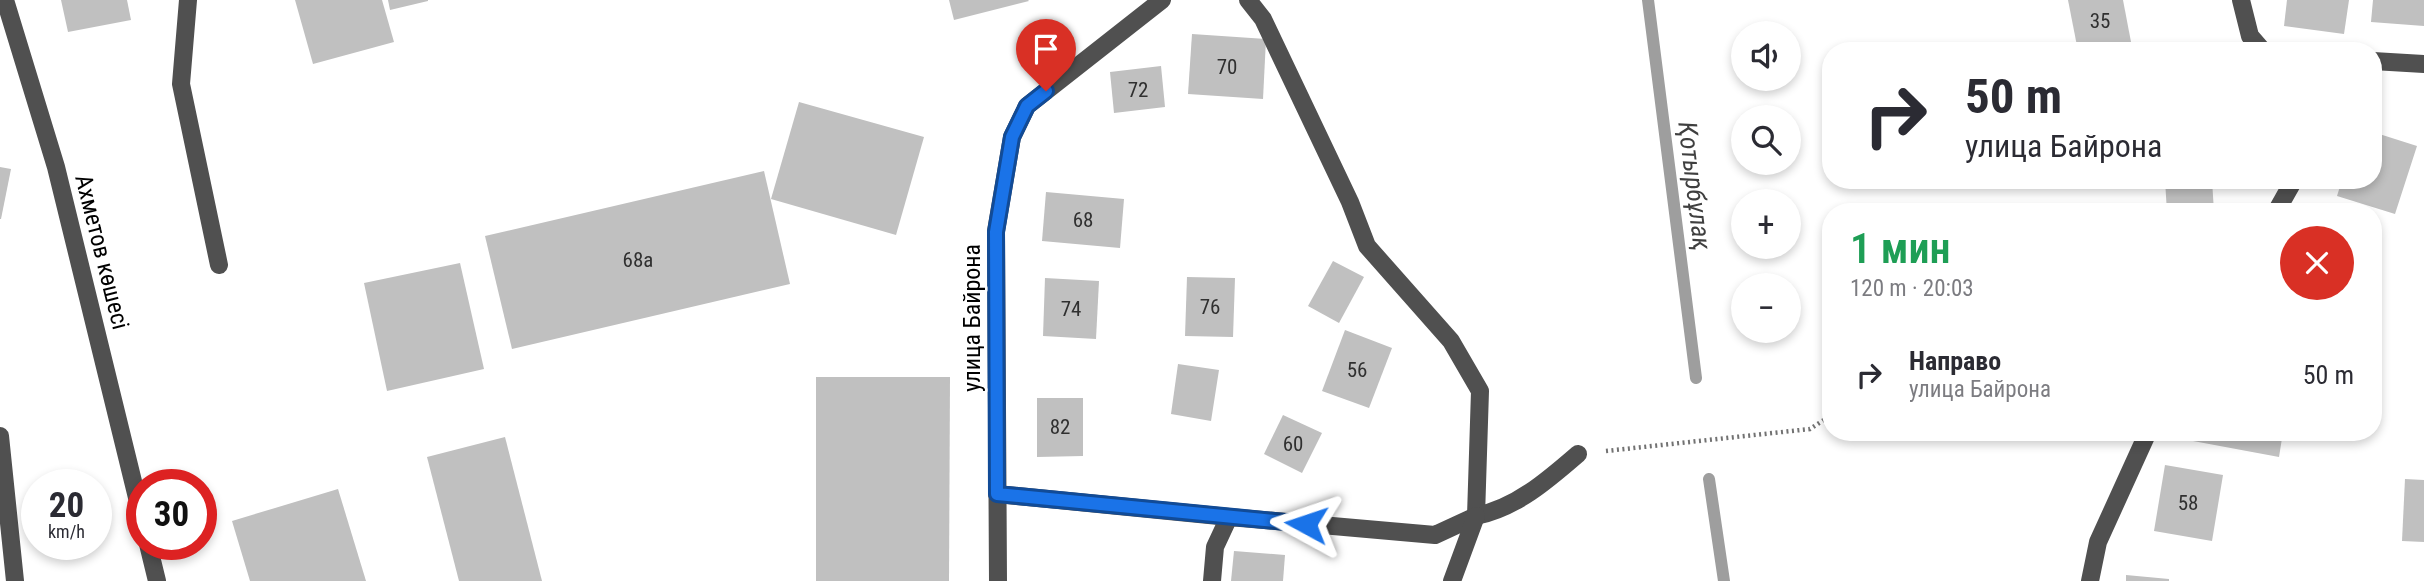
<!DOCTYPE html>
<html lang="ru">
<meta charset="utf-8">
<style>
:root{--surface:#fff;--page:#f2f2f3;--text:#2b2b33;--muted:#7c7c81}
body{margin:0;font-family:"Roboto Condensed",sans-serif;background:var(--page);color:var(--text);height:100vh;display:flex;flex-direction:column;font-size:26px;white-space:nowrap}
*{box-sizing:border-box;margin:0}
p{font-size:23px;color:var(--muted)}
.icon{flex:none;width:38px;height:38px;fill:none;stroke:currentColor;stroke-width:2;stroke-linecap:round;stroke-linejoin:round}
.map{position:relative;flex:1;overflow:hidden}
.sheet{position:absolute;left:1822px;top:203px;width:560px;height:238px;display:flex;flex-direction:column;background:var(--surface);border-radius:28px;box-shadow:0 4px 10px #0003}
.sheet>*{flex:none}
.guide{position:absolute;left:1822px;top:42px;width:560px;height:147px;border-radius:28px;box-shadow:0 4px 10px #0003;background:#fff;color:var(--text);overflow:hidden}
.controls{position:absolute;left:1731px;top:21px;display:grid;gap:14px}
.controls a{display:grid;place-items:center;width:70px;height:70px;border-radius:50%;background:var(--surface);box-shadow:0 4px 10px #0003;font-size:35px}
.speed{position:absolute;left:21px;top:469px;display:flex;gap:14px;font-size:35px;font-weight:700;text-align:center}
.speed>*{display:grid;place-content:center;width:91px;height:91px;border-radius:50%;background:var(--surface);box-shadow:0 4px 10px #0003;line-height:1}
.speed small{font-size:18px;font-weight:400}
.speed .limit{border:10px solid #d22;background:#fff;color:#111}
.pin{position:absolute;display:grid;place-items:center;width:60px;height:60px;color:#fff;margin:-72px -30px;border-radius:50% 50% 50% 0;rotate:-45deg;box-shadow:0 0 7px #0007}
.pin .icon{rotate:45deg}
.me{position:absolute;width:77px;margin:-38px;rotate:275deg;stroke-linejoin:round;filter:drop-shadow(0 0 5px #0008)}
.turn{display:flex;align-items:center;gap:24px;height:147px;padding:0 28px;font-size:32px}
.turn .icon{width:91px;height:91px;stroke-width:2.5}
.turn b{display:block;font-size:49px;line-height:60px}
.round{display:grid;place-items:center;flex:none;width:74px;height:74px;border-radius:37px;background:var(--page)}
.head{display:flex;align-items:center;justify-content:space-between;height:119px;padding:0 28px}
h1{font-size:42px;font-weight:600;line-height:52px;color:#1e9e55}
ul{padding:0;list-style:none}
li{display:flex;align-items:center;gap:21px;height:105px;padding:0 28px}
li div{flex:1}
li b{display:block;font-size:26px}
li em{font-style:normal}
.map>svg:first-child{display:block}
.lines{fill:none;stroke-linecap:round;stroke-linejoin:round}
.stream{stroke:#9e9e9e;stroke-width:12}
.building{fill:#c0c0c0}
.path{stroke:#727272;stroke-width:4.5;stroke-dasharray:2 3.5;stroke-linecap:butt}
.minor{stroke:#505050;stroke-width:18}
.route-casing{stroke:#114b97;stroke-width:18}
.route{stroke:#1a73e8;stroke-width:12}
.labels{text-anchor:middle;dominant-baseline:central;stroke-width:5;stroke-linejoin:round;paint-order:stroke}
.number-label{font-size:21px;fill:#303030}
.street-label{font-size:24px;fill:#000;stroke:#fff}
.water-label{font-size:26px;font-style:italic;fill:#3f3f3f;stroke:#fff}
</style>
<div class="map">
<svg width="2424" height="581" viewBox="0 0 2424 581">
<rect width="100%" height="100%" fill="#fff"/>
<g class="lines">
<g class="stream">
<path d="M1648,0L1696,378"/>
<path d="M1709,479L1724,581"/>
</g>
</g>
<g class="building">
<path d="M61,0H127L131,20L68,32Z"/>
<path d="M295,0H382L394,42L313,64Z"/>
<path d="M388,0H428V1L390,10Z"/>
<path d="M949,0H1028L1029,1L954,20Z"/>
<path d="M2068,0H2123L2131,42L2078,51Z"/>
<path d="M2287,0H2349L2344,34L2284,26Z"/>
<path d="M2373,0H2424V26L2371,22Z"/>
<path d="M1192,34L1266,39L1263,99L1188,94Z"/>
<path d="M1161,66L1165,107L1114,113L1110,72Z"/>
<path d="M799,102L924,137L896,235L771,199Z"/>
<path d="M2373,132L2417,146L2395,214L2337,196L2342,180H2373Z"/>
<path d="M0,167L11,169L1,219H0Z"/>
<path d="M764,171L790,284L512,349L485,236Z"/>
<path d="M2165,180H2212L2214,212H2167Z"/>
<path d="M1046,192L1124,199L1120,248L1042,241Z"/>
<path d="M1333,261L1364,277L1339,323L1308,306Z"/>
<path d="M460,263L484,369L387,391L364,283Z"/>
<path d="M1187,277L1235,278L1233,337L1185,336Z"/>
<path d="M1045,278L1099,281L1096,339L1043,336Z"/>
<path d="M1345,330L1392,348L1369,408L1322,391Z"/>
<path d="M1178,364L1219,370L1211,421L1171,414Z"/>
<path d="M816,377H950L949,581H816Z"/>
<path d="M1037,398H1083V456L1037,457Z"/>
<path d="M1283,415L1322,433L1302,473L1264,454Z"/>
<path d="M2194,432H2283L2279,457L2193,441Z"/>
<path d="M505,437L542,581H459L427,457Z"/>
<path d="M2165,465L2223,475L2212,541L2154,531Z"/>
<path d="M2405,479L2424,480V542L2402,541Z"/>
<path d="M338,489L366,581H250L232,521Z"/>
<path d="M1234,551L1285,555L1283,581H1231Z"/>
<path d="M2126,575L2169,579V581H2126Z"/>
</g>
<g class="lines">
<path class="path" d="M1606,451L1810,429L1830,416"/>
<g class="minor">
<path d="M5,0L56,167L142,518"/>
<path d="M188,0L181,84L219,265"/>
<path d="M1248,0L1263,19L1350,202L1367,246L1451,341L1480,391L1476,516C1516,508 1548,480 1578,454"/>
<path d="M2241,0L2250,36L2263,51"/>
<path d="M2373,61L2424,64"/>
<path d="M2276,212L2294,180"/>
<path d="M0,436L15,581"/>
<path d="M997,494L1229,517"/>
<path d="M148,544L157,581"/>
<path d="M998,581L996,231L1012,137L1027,106L1162,0"/>
<path d="M1212,581L1215,547L1229,517L1435,535L1476,516"/>
<path d="M1452,581L1476,516"/>
<path d="M2090,581L2098,542L2148,432"/>
</g>
</g>
<g class="lines">
<g class="route-casing">
<path id="route" d="M1046,91L1027,106L1012,137L996,232L997,494L1306,524"/>
</g>
<use href="#route" class="route"/>
</g>
<g class="labels">
<g class="number-label">
<text x="2100" y="21">35</text>
<text x="1227" y="67">70</text>
<text x="1138" y="90">72</text>
<text x="1083" y="220">68</text>
<text x="638" y="260">68а</text>
<text x="1210" y="307">76</text>
<text x="1071" y="309">74</text>
<text x="1357" y="370">56</text>
<text x="1060" y="427">82</text>
<text x="1293" y="444">60</text>
<text x="2188" y="503">58</text>
</g>
<g class="street-label">
<text transform="translate(102 252) rotate(76)">Ахметов көшесі</text>
<text transform="translate(972 318) rotate(-90)">улица Байрона</text>
</g>
<g class="water-label">
<text transform="translate(1695 186) rotate(83)">Қотырбұлақ</text>
</g>
</g>
</svg>
<div class="controls">
<a><svg class="icon" aria-label="sound" viewBox="0 0 24 24"><path d="M4 9h4l5-4v14l-5-4H4zM17 9q2 3 0 6"/></svg></a>
<a><svg class="icon" aria-label="search" viewBox="0 0 24 24"><circle cx="10" cy="10" r="6"/><path d="M15 15l6 6"/></svg></a>
<a>+</a>
<a>−</a>
</div>
<div class="speed"><div>20<small>km/h</small></div><div class="limit">30</div></div>
<div class="pin" style="left:1046px;top:91px;background:#d93025"><svg class="icon" aria-label="arrive" viewBox="0 0 24 24"><path d="M6 21V4h12l-3 4 3 4H6"/></svg></div>
<svg class="me" style="left:1306px;top:524px" viewBox="-20 -20 40 40"><path d="M0-17L14 15 0 8-14 15z" fill="#1a73e8" stroke="#fff" stroke-width="4"/></svg>
<div class="guide">
<div class="turn"><svg class="icon" aria-label="right" viewBox="0 0 24 24"><path d="M7 20v-9h11M14 6l5 5-5 5"/></svg><div><b>50 m</b>улица Байрона</div></div>
</div>
<section class="sheet">
<div class="head"><div><h1>1 мин</h1><p>120 m · 20:03</p></div><a class="round" style="background:#d93025;color:#fff"><svg class="icon" aria-label="close" viewBox="0 0 24 24"><path d="M6 6l12 12M18 6L6 18"/></svg></a></div>
<ul>
<li><svg class="icon" aria-label="right" viewBox="0 0 24 24"><path d="M7 20v-9h11M14 6l5 5-5 5"/></svg><div><b>Направо</b><p>улица Байрона</p></div><em>50 m</em></li>
</ul>
</section>
</div>
